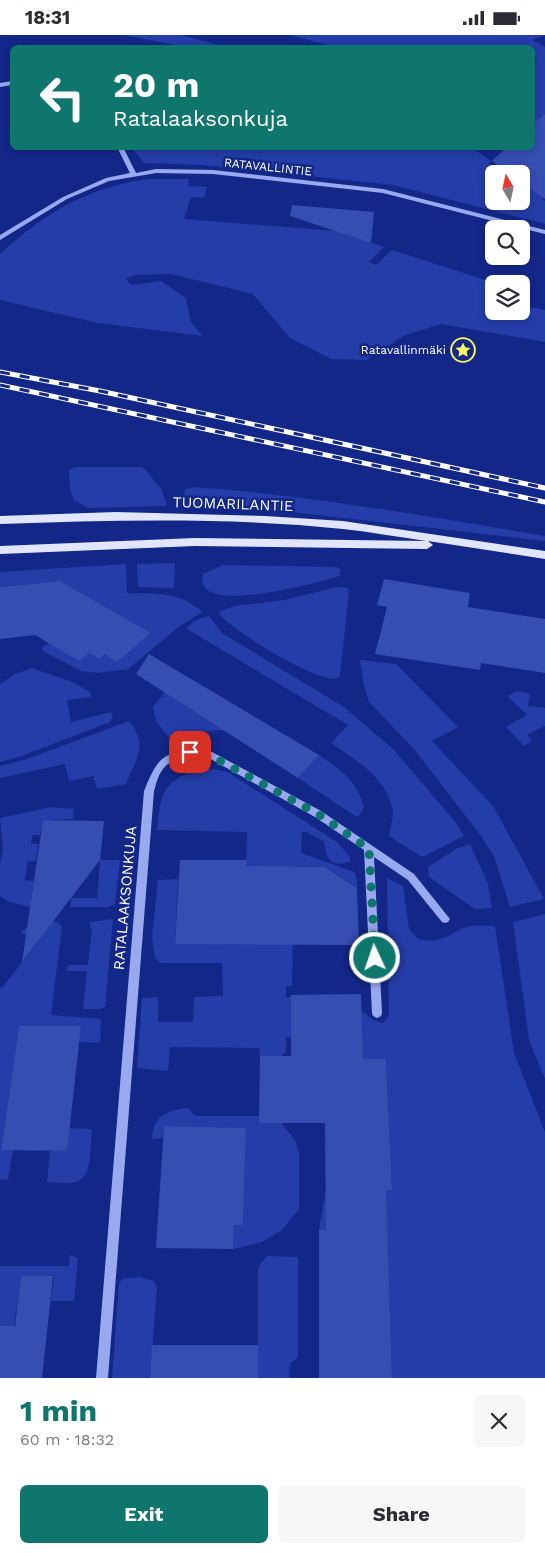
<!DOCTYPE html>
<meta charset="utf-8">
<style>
:root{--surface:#fff;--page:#f7f7f7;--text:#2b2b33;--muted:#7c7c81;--accent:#0f766e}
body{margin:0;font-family:"Work Sans",sans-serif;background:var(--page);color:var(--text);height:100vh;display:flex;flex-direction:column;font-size:19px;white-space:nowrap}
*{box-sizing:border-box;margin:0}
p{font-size:16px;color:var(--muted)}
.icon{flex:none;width:28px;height:28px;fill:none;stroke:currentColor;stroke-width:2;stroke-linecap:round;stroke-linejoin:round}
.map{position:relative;height:1343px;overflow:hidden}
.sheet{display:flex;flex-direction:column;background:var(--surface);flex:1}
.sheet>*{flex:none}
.top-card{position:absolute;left:10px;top:10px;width:525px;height:105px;border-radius:8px;box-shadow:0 2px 8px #0003;background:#0f766e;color:#fff;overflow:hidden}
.needle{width:32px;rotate:351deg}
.buttons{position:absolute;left:485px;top:130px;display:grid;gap:10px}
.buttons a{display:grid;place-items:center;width:45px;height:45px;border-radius:8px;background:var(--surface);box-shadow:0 2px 8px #0003;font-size:25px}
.pin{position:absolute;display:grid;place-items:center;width:42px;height:42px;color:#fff;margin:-21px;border-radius:10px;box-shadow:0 2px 8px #0006}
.me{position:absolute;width:55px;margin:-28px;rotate:357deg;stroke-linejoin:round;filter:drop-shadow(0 0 4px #0008)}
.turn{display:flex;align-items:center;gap:18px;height:105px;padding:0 20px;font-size:22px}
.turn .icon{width:65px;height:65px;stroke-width:2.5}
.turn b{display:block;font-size:35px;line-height:42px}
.round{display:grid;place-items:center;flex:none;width:52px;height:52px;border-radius:8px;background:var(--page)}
.head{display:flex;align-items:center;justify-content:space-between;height:85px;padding:0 20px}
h1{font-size:30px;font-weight:700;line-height:38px;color:var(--accent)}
.primary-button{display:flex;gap:10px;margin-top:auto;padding:10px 20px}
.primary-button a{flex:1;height:58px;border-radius:8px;background:var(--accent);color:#fff;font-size:20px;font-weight:700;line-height:58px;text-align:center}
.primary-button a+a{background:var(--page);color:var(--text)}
.status{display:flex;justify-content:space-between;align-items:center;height:35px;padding:0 25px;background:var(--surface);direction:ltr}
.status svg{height:14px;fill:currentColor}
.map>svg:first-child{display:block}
.green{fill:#243da9}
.building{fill:#364db2}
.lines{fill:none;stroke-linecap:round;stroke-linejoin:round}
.minor{fill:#99a9f0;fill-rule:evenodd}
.major{fill:#e2e5ff;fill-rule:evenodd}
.rail-casing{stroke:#fff;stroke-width:5}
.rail{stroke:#132789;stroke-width:3;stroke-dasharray:10;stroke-linecap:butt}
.route{stroke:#0f766e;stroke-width:9;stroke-dasharray:0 16.2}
.labels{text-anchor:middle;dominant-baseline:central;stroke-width:5;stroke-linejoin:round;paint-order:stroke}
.far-street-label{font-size:12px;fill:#fff;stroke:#132789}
.far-poi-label{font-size:12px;fill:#fff;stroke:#132789;text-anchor:end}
.street-label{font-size:15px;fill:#fff;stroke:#132789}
</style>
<div class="status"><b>18:31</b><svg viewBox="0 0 49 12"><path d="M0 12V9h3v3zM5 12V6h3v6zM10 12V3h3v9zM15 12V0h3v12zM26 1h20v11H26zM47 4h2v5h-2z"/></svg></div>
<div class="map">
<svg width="545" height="1343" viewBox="0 0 545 1343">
<rect width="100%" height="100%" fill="#132789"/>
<g class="green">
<path d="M124,0H181L225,12H184Z"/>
<path d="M290,0H545L532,5L545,12V79L540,84L533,101L532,12H335Z"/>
<path d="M132,113H473L492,127L488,128L501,137L506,136L510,139H494V166H521V147L545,161L542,165L545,166V189L393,150L203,130L144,128Z"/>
<path d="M147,144H189L188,151L207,152L204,163L191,162L184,184L336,196L384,212L369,227L376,230L392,215L498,249H494V276H521V270L545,275V307L441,289L403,301L367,325L331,324L290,303L253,259L171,239L135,240L126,244L131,250L161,246L186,263L191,287L202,301L98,288L0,265V219C46,177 85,154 147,144Z"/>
<path d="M76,432H143L162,455L167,471L88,473L74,465L70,454L69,435Z"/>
<path d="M195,452C313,461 428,481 545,501V506L274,475L189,470L184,459L185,454Z"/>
<path d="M175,528L174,553L138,552L137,529Z"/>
<path d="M126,529L127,558C154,559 181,556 202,577L176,594L128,634L98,638L81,636L43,616L42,613L49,608L89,618L99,624L125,601L139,608L151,598L60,546L0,552V537Z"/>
<path d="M223,530L336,532L340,534V541C322,546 191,584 203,539Z"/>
<path d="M336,552L348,553L349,557L340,641L335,644C311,644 236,598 219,579L221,576L235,571L285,565Z"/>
<path d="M209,581L222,598L344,672L394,715L457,789L464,801L422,822L389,801C390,794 393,784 393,777C388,743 357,726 331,708L348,690L187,594L194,586Z"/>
<path d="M360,625L396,629L458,692L432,706L493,771L544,864L510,872L494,821L481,801L414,714L369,667L364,651Z"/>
<path d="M32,633L72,647L90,657L91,662L67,665L71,687L111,677L113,681L110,687L19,722L0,727V649L15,639Z"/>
<path d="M517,656L530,659L528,671L545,673V691L527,700L532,706L524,711L506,692L527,680L507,661Z"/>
<path d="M165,657L224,695L192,697L169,703L156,686L153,672Z"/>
<path d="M129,686C149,711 136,723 126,749L97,754L93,741L69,746L65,729L0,743V731L27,724Z"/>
<path d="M319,720C340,734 357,746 364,772L359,781H355L298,743Z"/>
<path d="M197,734H214L229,738L337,807L350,822V827L339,829L332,827L327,821L324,807L307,797H302L301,818L354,837L357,843V853L324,832L297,831L293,897L292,951H286V962H291V976H362L373,985L383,988L389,981L387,843L403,851L409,894L417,903C443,912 451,895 471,891C478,890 488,891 495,891L514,1018L545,1097V1343H392L387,1197L319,1195L326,1154H392L386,1024H324L307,1001L286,1002V1017L281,1021H260L259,1013L170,1012L168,1036L137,1033L142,963L158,962V987H193L194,962L223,961L222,928H161L155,923L152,902L158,845L178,844L175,909H244L247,797L157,795C161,759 161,748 197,734Z"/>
<path d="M51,772L74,774L73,784L43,785L40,800H33L31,808L38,809L36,826H28L25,845L34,846L31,863H61L38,874L9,867L0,861V830L3,815L0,783Z"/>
<path d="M470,809L488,849L492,873L475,874L429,842L428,832L456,814Z"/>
<path d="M100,825H120L115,869L108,872H70L71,863H97Z"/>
<path d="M545,879V1044L529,1005L513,887Z"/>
<path d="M113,884L105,972L100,974H83L87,936H67L68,930H88L92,894H90V887Z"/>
<path d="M50,886L58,887L62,892L51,980L101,984L100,1008L79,1007L81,991H19L1,1114L13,1115L8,1145L0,1144V952L2,953L38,907L21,898L28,891Z"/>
<path d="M188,1073L195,1081H259V1088H281L295,1105L299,1117V1174L282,1195L262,1207L233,1214L234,1190H243L245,1120H236L237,1093L164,1091L163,1103L152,1104C153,1082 166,1075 188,1073Z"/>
<path d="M69,1093L92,1094C90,1108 93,1138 79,1146C70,1150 56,1147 47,1147L50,1116H67Z"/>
<path d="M70,1220L78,1223L74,1266H51L54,1241H21L14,1291H0V1231H69Z"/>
<path d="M267,1221L298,1222V1322L290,1329L289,1343H258V1232Z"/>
<path d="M139,1242L154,1246L157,1252L150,1343H112L119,1249L122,1244Z"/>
</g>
<g class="building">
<path d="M545,79V164L521,147V139H510L492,126L507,112H532V90Z"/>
<path d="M292,170L374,177L371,208L290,181Z"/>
<path d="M384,544L470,558L468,572L545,584V638L481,628L480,635L375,619L387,572L377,570Z"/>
<path d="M60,546L151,598L117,627L105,619L99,624L89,618L79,626L35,600L0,604V552Z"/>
<path d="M149,619L319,720L298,743L136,639Z"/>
<path d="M43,785L104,786L100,825L22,927Z"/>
<path d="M180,825H247L246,831L324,832L357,853L359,910L175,909Z"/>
<path d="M361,959L363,1024H386L392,1155H386L392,1343H319V1195H326L325,1088H259L260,1021H291V960Z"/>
<path d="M19,991H81L67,1116L1,1115Z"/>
<path d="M164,1091L246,1093L243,1190H234L233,1214L156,1213Z"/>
<path d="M21,1241H53L42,1343H0V1291H15Z"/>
<path d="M152,1310H258V1343H150Z"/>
</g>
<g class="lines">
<g class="minor">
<path d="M12,46V50L0,52V48Z"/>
<path d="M117,112H123L136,138L156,134L213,135L383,154L545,195V199L383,158L213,139L156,138L109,146L67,164L0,205V200L63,162L106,143L130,138Z"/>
<path d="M195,715L212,717L321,776L414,839L450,884L448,887L445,888L442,887L408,845L374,822L382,978L381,981L377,983L373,981L372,978L364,815L315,782L207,722C190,721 170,721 161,737C157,743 156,750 154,756L108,1343H96L144,756C156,727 161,716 195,715Z"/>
</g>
<path class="major" d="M116,477L265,481L343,486L545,516V524L428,506L433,510L427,514L195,511L0,519V511L195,503L426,506C398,502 371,497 343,494C230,482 113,485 0,489V481Z"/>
<g class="rail-casing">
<g id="rail">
<path d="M0,337L100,356L545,453"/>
<path d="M0,350L545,467"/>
</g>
</g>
<use href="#rail" class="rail"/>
</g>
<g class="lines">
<path class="route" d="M190,717L209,720L318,779L369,814L375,923"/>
</g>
<defs>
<g id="sight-ring" transform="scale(1.25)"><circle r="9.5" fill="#132789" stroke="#fffb58" stroke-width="1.5"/><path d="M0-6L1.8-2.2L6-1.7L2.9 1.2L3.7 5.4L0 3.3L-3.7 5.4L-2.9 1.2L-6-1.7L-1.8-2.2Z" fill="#fffb58"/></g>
</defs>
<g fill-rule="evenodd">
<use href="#sight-ring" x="463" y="315"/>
</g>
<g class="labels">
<g class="far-street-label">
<text transform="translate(268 132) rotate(6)">RATAVALLINTIE</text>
</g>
<g class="far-poi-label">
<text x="446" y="315">Ratavallinmäki</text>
</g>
<g class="street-label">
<text transform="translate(233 469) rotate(2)">TUOMARILANTIE</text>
<text transform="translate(125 863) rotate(-85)">RATALAAKSONKUJA</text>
</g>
</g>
</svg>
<div class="buttons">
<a><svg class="needle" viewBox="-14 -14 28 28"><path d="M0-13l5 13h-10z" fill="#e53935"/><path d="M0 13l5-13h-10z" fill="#7c7c81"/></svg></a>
<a><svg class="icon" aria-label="search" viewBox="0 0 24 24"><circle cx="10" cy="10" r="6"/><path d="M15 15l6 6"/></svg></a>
<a><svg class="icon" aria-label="layers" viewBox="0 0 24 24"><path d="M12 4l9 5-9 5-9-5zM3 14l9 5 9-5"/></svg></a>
</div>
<div class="pin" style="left:190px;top:717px;background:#d93025"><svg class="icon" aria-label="arrive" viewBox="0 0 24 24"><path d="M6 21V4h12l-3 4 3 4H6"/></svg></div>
<svg class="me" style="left:375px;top:923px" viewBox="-20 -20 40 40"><circle r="17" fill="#0f766e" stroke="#fff" stroke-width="3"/><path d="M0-11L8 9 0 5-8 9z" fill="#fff"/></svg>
<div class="top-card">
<div class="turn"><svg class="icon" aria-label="left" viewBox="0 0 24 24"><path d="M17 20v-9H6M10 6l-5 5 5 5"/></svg><div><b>20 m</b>Ratalaaksonkuja</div></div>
</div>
</div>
<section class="sheet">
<div class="head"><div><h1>1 min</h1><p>60 m · 18:32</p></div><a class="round"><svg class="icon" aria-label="close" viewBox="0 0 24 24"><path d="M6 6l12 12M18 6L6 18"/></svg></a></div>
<div class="primary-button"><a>Exit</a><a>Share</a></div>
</section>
